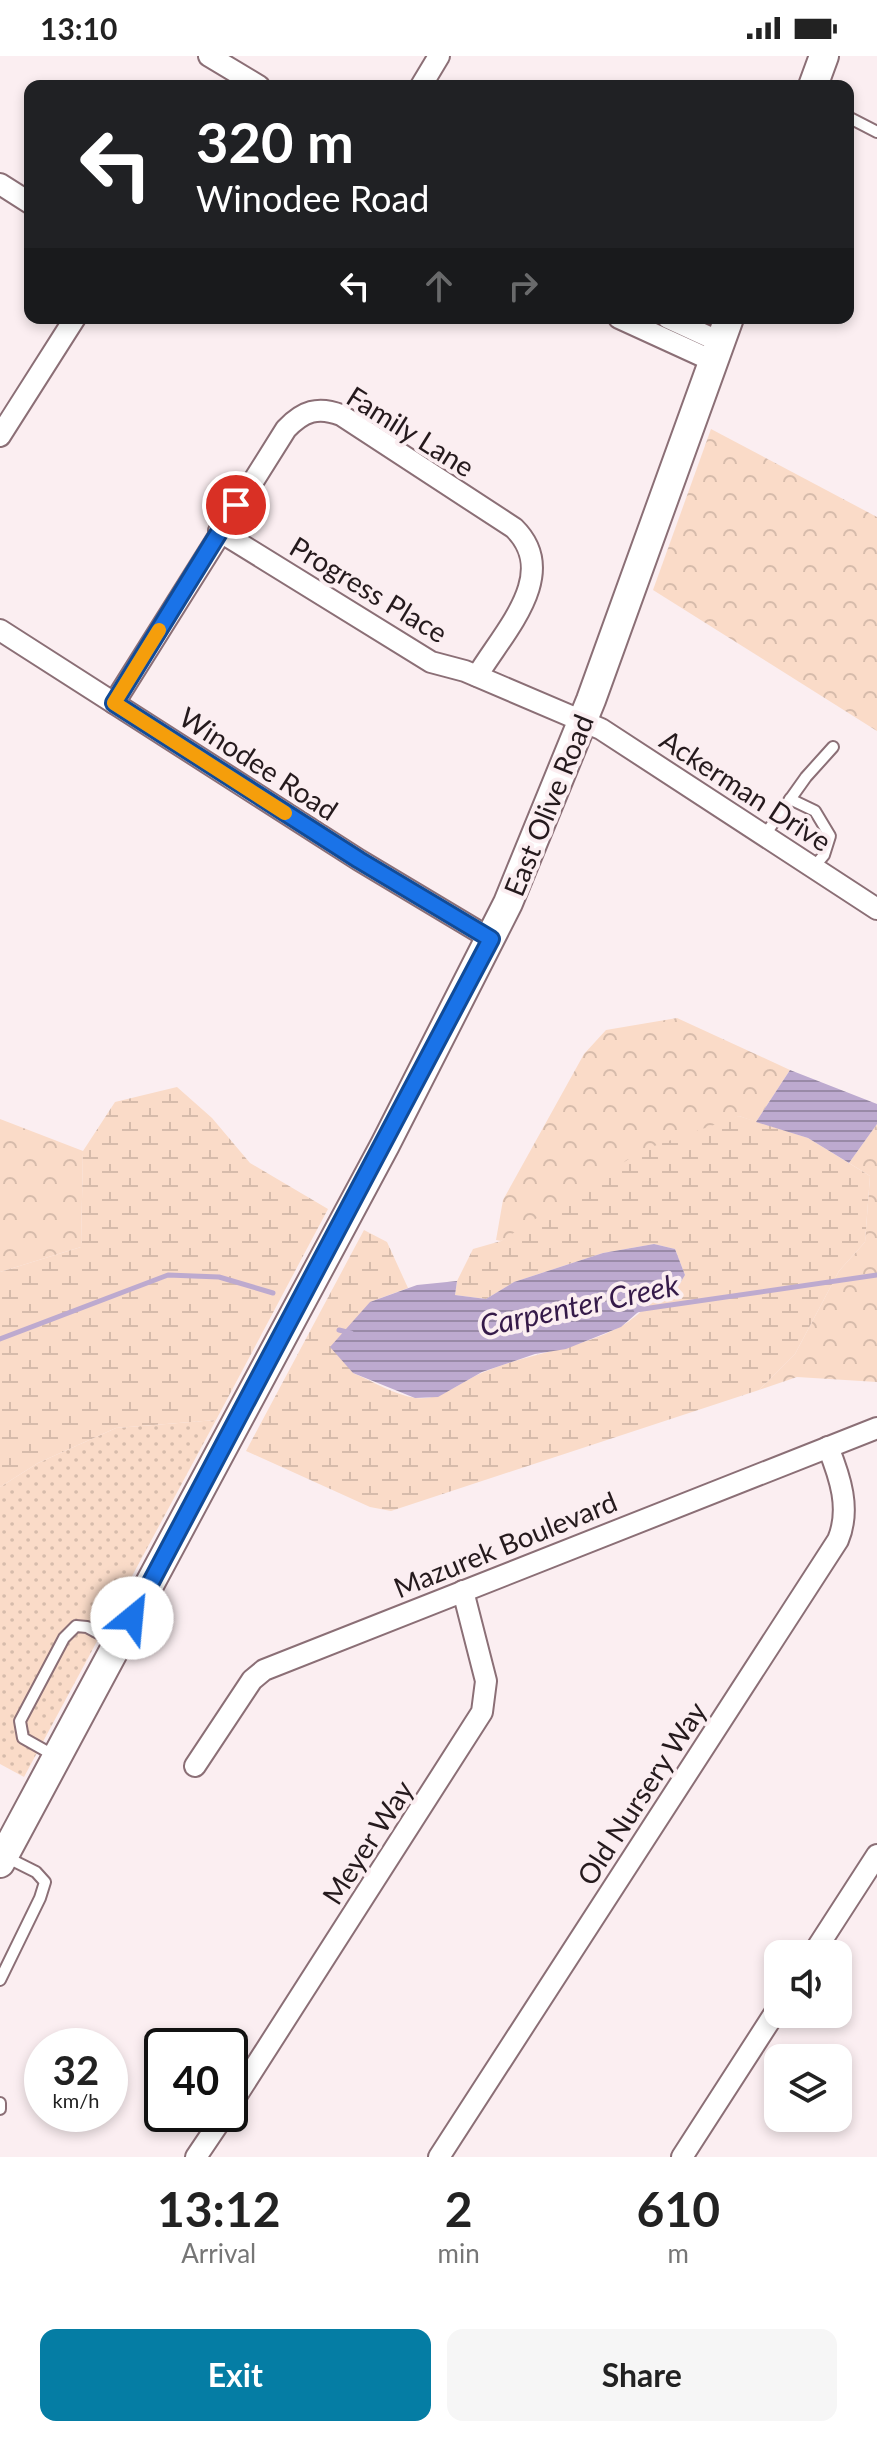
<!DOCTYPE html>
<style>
:root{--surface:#fff;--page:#f6f6f6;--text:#222;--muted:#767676;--accent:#057da4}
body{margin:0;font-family:Lato,sans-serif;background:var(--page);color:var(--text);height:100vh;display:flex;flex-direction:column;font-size:30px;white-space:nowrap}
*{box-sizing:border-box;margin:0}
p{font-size:26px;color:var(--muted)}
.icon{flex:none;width:44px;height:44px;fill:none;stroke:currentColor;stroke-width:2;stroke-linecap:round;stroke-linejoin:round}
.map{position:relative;height:2101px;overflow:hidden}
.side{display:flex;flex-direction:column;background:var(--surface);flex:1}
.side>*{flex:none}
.hud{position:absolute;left:24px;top:24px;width:830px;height:244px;border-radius:16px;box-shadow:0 4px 12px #0003;background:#202124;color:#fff;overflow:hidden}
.fabs{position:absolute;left:764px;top:1884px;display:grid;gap:16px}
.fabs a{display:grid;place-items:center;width:88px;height:88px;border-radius:16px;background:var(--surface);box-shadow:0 4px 12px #0003;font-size:40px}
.speed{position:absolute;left:24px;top:1972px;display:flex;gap:16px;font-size:40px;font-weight:700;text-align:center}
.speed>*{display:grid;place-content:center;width:104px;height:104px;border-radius:50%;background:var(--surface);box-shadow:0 4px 12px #0003;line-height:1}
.speed small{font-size:20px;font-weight:400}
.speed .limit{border:4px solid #111;border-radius:12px;background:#fff;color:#111}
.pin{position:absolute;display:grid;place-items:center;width:68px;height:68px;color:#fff;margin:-34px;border:4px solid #fff;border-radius:50%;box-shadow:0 2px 8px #0007}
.me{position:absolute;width:88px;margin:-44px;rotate:28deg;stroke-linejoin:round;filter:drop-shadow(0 0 6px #0008)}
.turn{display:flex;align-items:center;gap:28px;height:168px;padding:0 40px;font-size:36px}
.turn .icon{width:104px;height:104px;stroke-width:2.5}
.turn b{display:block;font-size:56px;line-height:68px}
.lanes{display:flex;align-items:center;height:76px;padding:0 40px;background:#0003;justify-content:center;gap:40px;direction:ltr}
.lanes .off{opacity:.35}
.eta{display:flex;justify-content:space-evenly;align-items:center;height:136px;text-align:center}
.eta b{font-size:48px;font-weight:700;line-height:56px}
.button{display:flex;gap:16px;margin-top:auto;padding:16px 40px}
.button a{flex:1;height:92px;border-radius:16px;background:var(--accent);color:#fff;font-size:32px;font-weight:700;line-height:92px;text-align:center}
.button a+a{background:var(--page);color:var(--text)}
.status{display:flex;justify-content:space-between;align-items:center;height:56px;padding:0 40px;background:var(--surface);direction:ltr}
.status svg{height:22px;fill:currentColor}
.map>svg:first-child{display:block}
.grass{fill:url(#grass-dots)}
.forest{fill:url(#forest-crowns)}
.wetland{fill:url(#wetland-marsh)}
.water{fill:url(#water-rules)}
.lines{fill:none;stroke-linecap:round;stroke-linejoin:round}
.stream{stroke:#bdaacf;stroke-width:5}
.lane-casing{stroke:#8b6f76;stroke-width:14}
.street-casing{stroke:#8b6f76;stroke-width:24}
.secondary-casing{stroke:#8b6f76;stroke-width:32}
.lane{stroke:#fff;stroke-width:10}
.street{stroke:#fff;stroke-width:20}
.secondary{stroke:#fff;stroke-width:28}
.route-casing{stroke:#114b97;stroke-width:20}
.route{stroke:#1a73e8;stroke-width:14}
.slow{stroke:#f59e0b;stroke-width:14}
.labels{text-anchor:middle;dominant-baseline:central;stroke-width:8;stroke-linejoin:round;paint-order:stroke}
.street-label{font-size:28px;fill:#251a1d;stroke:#fbeef1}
.water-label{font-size:30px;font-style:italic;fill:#351a49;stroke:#fbeef1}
</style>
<div class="status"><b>13:10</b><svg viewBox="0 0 49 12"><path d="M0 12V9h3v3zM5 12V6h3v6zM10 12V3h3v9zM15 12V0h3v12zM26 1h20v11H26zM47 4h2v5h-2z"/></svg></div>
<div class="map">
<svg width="877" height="2101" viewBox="0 0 877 2101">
<defs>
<pattern id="grass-dots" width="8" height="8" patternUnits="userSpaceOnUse" patternTransform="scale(2)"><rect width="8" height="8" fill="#fadbc8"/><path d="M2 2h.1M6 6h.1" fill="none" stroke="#d6bbab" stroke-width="1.8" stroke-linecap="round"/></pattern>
<pattern id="forest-crowns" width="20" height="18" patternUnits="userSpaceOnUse" patternTransform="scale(2)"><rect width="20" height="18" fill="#fadbc8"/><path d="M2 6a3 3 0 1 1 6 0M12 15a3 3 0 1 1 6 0" fill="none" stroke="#d6bbab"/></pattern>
<pattern id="wetland-marsh" width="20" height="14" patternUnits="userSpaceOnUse" patternTransform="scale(2)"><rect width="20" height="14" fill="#fadbc8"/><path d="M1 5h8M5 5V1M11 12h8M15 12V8" fill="none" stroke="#d6bbab"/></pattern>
<pattern id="water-rules" width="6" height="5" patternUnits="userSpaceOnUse" patternTransform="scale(2)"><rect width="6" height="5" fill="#bdaacf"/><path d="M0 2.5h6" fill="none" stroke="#998aa7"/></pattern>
</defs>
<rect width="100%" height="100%" fill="#fbeef1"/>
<path class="grass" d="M216,1364L24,1721L0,1708V1431L38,1407L116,1372Z"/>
<g class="forest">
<path d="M711,373L877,461V675L653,534Z"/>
<path d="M677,962L790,1014L756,1066L739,1060L501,1185L496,1184L503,1144L584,998L606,974Z"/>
<path d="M0,1063L83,1095L81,1191L0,1216Z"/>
<path d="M877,1068V1326L797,1321L759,1334L795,1298L839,1215L865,1186L870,1120L849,1107Z"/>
</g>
<g class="wetland">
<path d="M177,1031L212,1062L250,1107L328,1153L216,1364L116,1372L38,1407L0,1431V1216L81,1191L83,1095L115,1046Z"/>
<path d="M739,1060L808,1082L870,1120L865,1186L839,1215L795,1298L759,1334L391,1455L370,1451L246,1395L364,1174L387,1186L408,1232L370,1246L353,1317C372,1325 395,1339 416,1342C442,1345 461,1325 484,1316C528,1297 575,1294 618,1272C641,1260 646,1245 674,1236L685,1219L675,1193L654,1188L603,1197L514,1226L486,1243L455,1239L457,1225L473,1193L501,1185L643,1094Z"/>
</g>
<g class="water">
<path d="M790,1014L877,1048V1068L849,1107L808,1082L756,1066Z"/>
<path d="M654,1188L675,1193L685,1219L674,1237L653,1243L621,1271L566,1293L535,1298L482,1316L438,1341L415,1342L353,1317L330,1291L370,1246L417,1229L457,1225L455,1239L486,1243L514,1226L603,1197Z"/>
</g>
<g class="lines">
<g class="stream">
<path d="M636,1254L877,1219"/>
<path d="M339,1274L351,1277"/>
<path d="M0,1283L168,1219L219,1221L273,1237"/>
</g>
<g class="lane-casing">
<g id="lane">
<path d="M848,61L877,76"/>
<path d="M790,743L815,755L830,780L824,799L813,812"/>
<path d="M764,780L806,721L833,691"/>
<path d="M55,1700L23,1682L20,1665L64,1582L76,1570L87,1571L115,1586"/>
<path d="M0,1924L40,1842L45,1826L36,1816L6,1801"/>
<path d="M0,2047V2053"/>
</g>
</g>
<g class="street-casing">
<g id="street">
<path d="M209,0L259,30"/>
<path d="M421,30L439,0"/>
<path d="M0,128L30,147"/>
<path d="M619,262L713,305"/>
<path d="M668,262L720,286"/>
<path d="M0,380L75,262"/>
<path d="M219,475L431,606L465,615L601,673L877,853"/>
<path d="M0,574L359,804L491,883"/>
<path d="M114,647L286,373C303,355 318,350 341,359L514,472C561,518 504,575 477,620"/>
<path d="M195,1710L252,1624L264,1614L877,1372"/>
<path d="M813,1898L877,1799"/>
<path d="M230,2050L482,1656L486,1625L463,1535"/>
<path d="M196,2101L225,2058"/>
<path d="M439,2101L838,1484C851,1453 840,1421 828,1391"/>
<path d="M682,2101L778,1952"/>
</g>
</g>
<g class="secondary-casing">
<g id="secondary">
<path d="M813,30L824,0"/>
<path d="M0,1807L385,1089L508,847L591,644L729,262"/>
</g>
</g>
<use href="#lane" class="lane"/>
<use href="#street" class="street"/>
<use href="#secondary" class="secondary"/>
</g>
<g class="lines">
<g class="route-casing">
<path id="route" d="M132,1562L491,883L359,804L114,647L236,449"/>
</g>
<use href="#route" class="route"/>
<path class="slow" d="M159,574L114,647L285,757"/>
</g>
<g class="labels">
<g class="street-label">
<text transform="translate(411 375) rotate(32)">Family Lane</text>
<text transform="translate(369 533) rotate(31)">Progress Place</text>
<text transform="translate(259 707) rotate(33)">Winodee Road</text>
<text transform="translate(746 734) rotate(33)">Ackerman Drive</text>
<text transform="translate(548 749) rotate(-68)">East Olive Road</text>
<text transform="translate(505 1488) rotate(-22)">Mazurek Boulevard</text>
<text transform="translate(641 1737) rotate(-57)">Old Nursery Way</text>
<text transform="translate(367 1786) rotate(-57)">Meyer Way</text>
</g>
<g class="water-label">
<text transform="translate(579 1248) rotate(-12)">Carpenter Creek</text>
</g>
</g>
</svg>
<div class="fabs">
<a><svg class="icon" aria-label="sound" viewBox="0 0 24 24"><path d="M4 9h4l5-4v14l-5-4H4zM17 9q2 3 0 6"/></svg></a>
<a><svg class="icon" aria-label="layers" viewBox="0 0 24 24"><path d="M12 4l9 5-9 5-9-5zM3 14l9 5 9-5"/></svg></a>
</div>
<div class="speed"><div>32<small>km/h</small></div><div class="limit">40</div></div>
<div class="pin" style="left:236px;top:449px;background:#d93025"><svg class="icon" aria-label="arrive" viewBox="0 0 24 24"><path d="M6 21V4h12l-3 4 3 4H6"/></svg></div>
<svg class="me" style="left:132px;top:1562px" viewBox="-20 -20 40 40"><circle r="19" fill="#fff"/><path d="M0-13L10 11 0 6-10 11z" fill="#1a73e8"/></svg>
<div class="hud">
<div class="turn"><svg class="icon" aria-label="left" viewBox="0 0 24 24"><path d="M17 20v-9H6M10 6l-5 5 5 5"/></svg><div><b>320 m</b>Winodee Road</div></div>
<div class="lanes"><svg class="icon" aria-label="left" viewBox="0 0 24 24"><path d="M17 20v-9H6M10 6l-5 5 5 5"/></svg><svg class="icon off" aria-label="ahead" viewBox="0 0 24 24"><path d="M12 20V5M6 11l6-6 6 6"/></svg><svg class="icon off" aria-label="right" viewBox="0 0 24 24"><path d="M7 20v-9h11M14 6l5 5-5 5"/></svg></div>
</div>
</div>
<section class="side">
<div class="eta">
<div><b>13:12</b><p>Arrival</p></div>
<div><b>2</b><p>min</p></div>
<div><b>610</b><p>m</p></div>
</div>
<div class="button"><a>Exit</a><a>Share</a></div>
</section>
